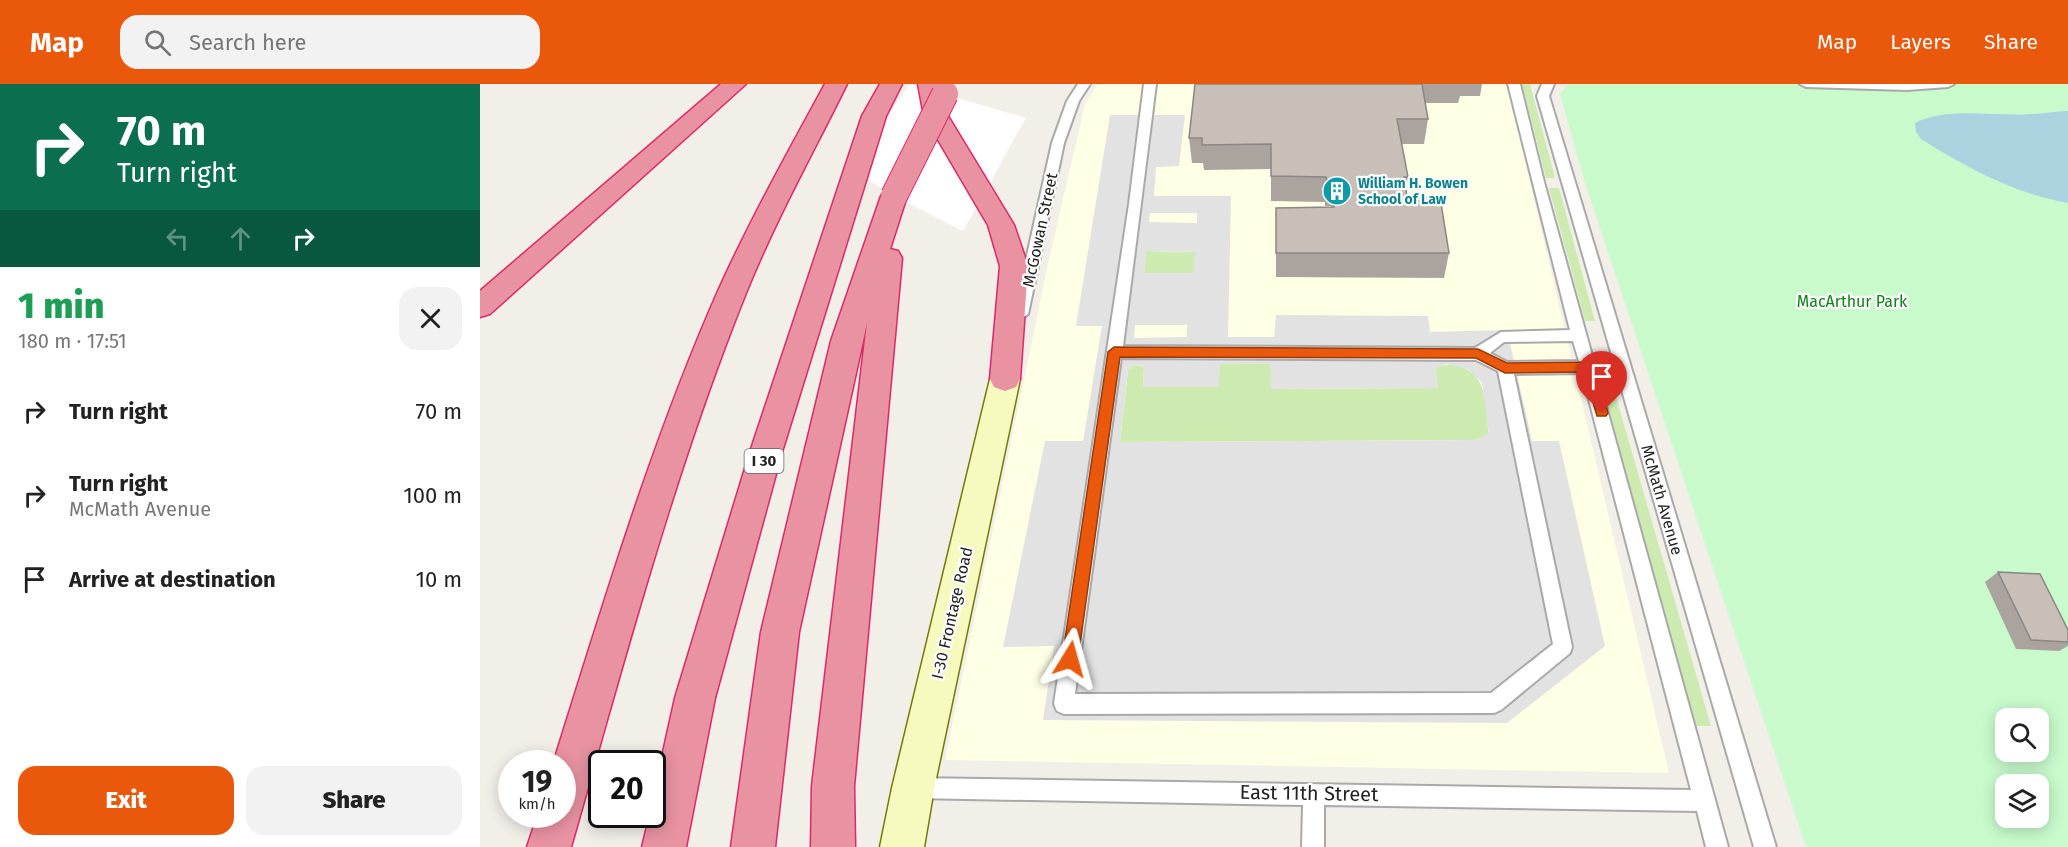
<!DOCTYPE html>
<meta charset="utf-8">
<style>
:root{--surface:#fff;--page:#f2f2f2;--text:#222;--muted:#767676;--accent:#ea580c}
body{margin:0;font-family:"Fira Sans",sans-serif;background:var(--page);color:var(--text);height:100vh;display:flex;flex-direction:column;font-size:22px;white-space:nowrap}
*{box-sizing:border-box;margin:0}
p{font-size:20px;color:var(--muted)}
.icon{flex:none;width:33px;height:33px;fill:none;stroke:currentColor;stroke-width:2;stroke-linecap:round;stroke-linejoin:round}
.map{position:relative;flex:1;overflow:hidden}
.side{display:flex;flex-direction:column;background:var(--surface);width:480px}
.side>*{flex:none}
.guide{background:#0b6e4f;color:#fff;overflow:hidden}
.tools{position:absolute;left:1515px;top:624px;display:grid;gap:12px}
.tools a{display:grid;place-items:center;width:54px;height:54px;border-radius:12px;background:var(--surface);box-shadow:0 3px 15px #0003;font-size:30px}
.speed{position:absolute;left:18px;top:666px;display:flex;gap:12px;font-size:30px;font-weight:700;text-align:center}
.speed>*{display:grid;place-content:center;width:78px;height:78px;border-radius:50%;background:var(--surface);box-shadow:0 3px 15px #0003;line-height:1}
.speed small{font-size:15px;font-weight:400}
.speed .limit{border:3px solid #111;border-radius:9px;background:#fff;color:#111}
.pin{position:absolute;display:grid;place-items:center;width:51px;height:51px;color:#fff;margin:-62px -26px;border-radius:50% 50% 50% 0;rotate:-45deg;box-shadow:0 0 6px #0007}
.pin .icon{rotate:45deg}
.me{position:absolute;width:66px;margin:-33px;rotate:8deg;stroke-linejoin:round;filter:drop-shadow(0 0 4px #0008)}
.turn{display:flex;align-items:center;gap:21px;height:126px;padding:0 18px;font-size:27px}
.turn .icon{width:78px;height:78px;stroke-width:2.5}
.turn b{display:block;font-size:42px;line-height:51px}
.lanes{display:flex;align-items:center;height:57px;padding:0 18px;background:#0003;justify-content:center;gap:30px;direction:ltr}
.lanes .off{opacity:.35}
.round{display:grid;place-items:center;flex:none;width:63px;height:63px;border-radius:18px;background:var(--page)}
.overview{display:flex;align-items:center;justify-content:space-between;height:102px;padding:0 18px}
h1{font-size:36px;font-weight:800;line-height:45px;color:#1e9e55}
.cta{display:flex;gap:12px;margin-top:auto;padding:12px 18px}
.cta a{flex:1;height:69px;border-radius:18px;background:var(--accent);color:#fff;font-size:24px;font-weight:800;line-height:69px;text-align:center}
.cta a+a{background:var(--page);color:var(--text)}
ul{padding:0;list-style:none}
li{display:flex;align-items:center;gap:18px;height:84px;padding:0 18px}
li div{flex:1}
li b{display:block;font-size:22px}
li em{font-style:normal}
header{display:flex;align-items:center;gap:36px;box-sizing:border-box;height:84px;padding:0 30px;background:var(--accent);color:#fff}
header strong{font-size:28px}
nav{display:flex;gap:33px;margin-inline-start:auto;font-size:21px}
.search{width:420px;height:54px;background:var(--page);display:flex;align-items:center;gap:15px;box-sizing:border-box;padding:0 21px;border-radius:18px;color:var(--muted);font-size:22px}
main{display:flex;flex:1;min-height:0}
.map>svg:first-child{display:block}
.education{fill:#ffffe5}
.grass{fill:#cdebb0}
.park{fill:#c8facc;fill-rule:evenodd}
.parking{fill:#e2e2e2;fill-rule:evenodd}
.water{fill:#aad3df}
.pier{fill:#fff}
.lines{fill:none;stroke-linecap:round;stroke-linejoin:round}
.service-casing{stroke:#a9a9a9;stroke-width:4}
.secondary-casing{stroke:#707d05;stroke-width:3}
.motorway-casing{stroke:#dc2a67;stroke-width:3}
.service{fill:#fff;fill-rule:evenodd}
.secondary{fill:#f7fabf;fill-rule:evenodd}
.motorway{fill:#e892a2;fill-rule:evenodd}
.motorway-bridge-casing{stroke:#dc2a67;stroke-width:28;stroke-linecap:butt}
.motorway-bridge{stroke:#e892a2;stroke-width:26}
.wall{fill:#aba49e}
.building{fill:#c7bfb8;stroke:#8b8681;stroke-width:1.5}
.route{fill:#ea580c;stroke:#983908;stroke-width:1.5}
.labels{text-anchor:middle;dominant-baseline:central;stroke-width:4.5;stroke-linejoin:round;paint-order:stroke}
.far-culture-label{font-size:14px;font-weight:bold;fill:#0d838f;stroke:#fff;text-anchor:start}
.shield{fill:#fff;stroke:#646464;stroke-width:1.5}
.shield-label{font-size:15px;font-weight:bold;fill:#222}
.street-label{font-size:16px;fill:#222;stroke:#fff}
.park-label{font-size:16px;fill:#0c8416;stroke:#fff}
.near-street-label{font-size:20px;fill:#222;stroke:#fff}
</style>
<header>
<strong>Map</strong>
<div class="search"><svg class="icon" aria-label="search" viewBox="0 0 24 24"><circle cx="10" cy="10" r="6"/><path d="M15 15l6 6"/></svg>Search here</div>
<nav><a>Map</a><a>Layers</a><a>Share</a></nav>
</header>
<main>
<section class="side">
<div class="guide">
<div class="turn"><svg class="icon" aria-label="right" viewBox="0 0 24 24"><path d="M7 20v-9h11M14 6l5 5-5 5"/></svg><div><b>70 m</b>Turn right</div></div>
<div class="lanes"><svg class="icon off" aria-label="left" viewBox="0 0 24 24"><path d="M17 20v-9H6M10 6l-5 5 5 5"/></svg><svg class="icon off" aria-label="ahead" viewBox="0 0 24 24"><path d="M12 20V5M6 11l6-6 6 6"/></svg><svg class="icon" aria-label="right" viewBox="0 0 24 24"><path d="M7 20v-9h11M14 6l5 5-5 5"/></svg></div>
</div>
<div class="overview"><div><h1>1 min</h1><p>180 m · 17:51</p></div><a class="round"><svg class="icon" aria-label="close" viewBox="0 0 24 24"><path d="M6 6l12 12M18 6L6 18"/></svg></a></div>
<ul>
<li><svg class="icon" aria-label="right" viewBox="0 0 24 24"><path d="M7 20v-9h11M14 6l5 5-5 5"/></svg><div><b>Turn right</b></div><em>70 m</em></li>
<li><svg class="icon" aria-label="right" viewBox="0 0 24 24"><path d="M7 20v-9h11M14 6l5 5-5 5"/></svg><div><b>Turn right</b><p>McMath Avenue</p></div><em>100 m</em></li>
<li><svg class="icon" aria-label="arrive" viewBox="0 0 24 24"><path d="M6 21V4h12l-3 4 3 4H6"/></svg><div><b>Arrive at destination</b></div><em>10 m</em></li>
</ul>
<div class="cta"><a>Exit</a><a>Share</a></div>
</section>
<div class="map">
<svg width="1588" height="763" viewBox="0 0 1588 763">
<rect width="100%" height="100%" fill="#f2efe9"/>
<path class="education" d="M618,0H1027L1189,689L465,676L568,180L605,20Z"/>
<g class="grass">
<path d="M1042,0H1050L1075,94H1066Z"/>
<path d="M1069,104H1079L1115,237H1105Z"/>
<path d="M666,167L715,168L714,189H664Z"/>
<path d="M740,280H791V305L958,304L955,284C964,280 968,280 978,282C1009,289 1005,324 1009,350L996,356L640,358L648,286L655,281L664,283L663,303H738Z"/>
<path d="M1121,306H1134L1231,642H1214Z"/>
</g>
<path class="park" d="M1088,0H1588V763H1326L1105,99L1080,10ZM1526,634H1558V668H1526ZM1526,700H1558V734H1526Z"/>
<path class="parking" d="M630,31H705L699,82L676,83L674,112H751L748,253H794L796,231L948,232L950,248L1027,246L1052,357H1079L1125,562L1027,639L563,636L574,562L523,563L565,357H603L622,242H596ZM717,129V139L669,138L670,129ZM667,167L715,168L713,189H664ZM655,241H707V253L654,254ZM740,280H790L791,305L958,304L955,284L966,280L988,285L1002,299L1009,349L996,356L640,358L648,286L655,281L664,283L663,303H739Z"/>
<path class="water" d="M1588,27V119C1535,110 1486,83 1441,55L1436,48L1435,39C1467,22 1515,33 1551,30C1563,30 1575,27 1588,27Z"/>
<path class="pier" d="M430,0L546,34L483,147L414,112L370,85Z"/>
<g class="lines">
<g class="service-casing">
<g id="service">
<path d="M598,0H610L599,17L584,59L548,230L541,235L534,230L572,59L587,17Z"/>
<path d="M664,0H676L643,262L995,264L1021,248L1090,246L1028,0H1040L1064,98L1248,763H1226L1217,727L844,721V763H822L823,721L433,714L426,711L423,704L426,697L433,694L1211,706L1102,289L1034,290L1092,563L1090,569L1021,626L1014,629L584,630L577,627L574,620L649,120ZM1093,257L1099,277L1027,278L1010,269L1024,258ZM641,274L996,276L1018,287L1073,560L1011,609L595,610Z"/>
<path d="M1062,0H1074L1069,12L1296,763H1274L1057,12Z"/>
<path d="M1320,0H1474L1468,3L1427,6L1326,3Z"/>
</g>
</g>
<g class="secondary-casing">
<path id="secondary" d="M525,283L536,287L540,295L454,704L444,763H400L412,704L510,295L514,287Z"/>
</g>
<g class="motorway-casing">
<g id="motorway">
<path d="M241,0H266L10,230L0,233V207Z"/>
<path d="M345,0H367C333,69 295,137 266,209C194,388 144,578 91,763H47L58,730H82V680H73C123,521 171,359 238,207C270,136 308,68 345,0Z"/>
<path d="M400,0H422L406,32L302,368L235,614L206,763H162L170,730H172V718L195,614L270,368L382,32Z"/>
<path d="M438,0H460L468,32L534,141L548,182L540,295L536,303L525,307L514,303L510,295L520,182L508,141L444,32Z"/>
<path d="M414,104L423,106L427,112L410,165L418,167L422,174L374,702L375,763H331L332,702L387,239L319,548L295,763H251L281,548L351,257L401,112L405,106Z"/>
</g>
</g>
<use href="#service" class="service"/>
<use href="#secondary" class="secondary"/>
<use href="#motorway" class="motorway"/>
<g class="motorway-bridge-casing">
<path id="motorway-bridge" d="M414,112L465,10"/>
</g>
<use href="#motorway-bridge" class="motorway-bridge"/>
</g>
<g class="wall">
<path d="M715,0H1002L1000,12H980L978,19H945L948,35L944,60H921L928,93L926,105L927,113L969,169L964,194L796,193V124L851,123V122H845V118L791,117V85L724,86L723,79H712L709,54Z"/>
<path d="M1518,488L1588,558V562L1579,567L1536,565L1505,498Z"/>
</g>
<g class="building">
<path d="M715,0H942L948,35H917L928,93H924L927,113H960L969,169H796V124L854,123L853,97H847L846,93L791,92V60L722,61V54H709Z"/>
<path d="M1518,488L1560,490L1588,546V558L1551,556Z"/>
</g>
<path class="route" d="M634,263L998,265L1027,279L1109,278L1116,283L1128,329L1126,332H1117L1104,288L1025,289L996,274L640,273L598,575L596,580L590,582L585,580L582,575L628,268Z"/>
<defs>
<g id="building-disc" transform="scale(1.5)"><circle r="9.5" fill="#0f9aa8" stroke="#fff"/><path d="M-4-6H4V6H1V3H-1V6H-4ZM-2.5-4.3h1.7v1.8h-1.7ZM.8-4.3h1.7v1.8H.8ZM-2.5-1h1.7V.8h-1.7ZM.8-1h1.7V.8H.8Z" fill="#fff"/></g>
</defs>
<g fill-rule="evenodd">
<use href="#building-disc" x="857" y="107"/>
</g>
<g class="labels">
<g class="far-culture-label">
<text x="878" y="99">William H. Bowen<tspan x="878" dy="16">School of Law</tspan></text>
</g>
<rect class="shield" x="264.5" y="365" width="39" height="24" rx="4.5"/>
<g class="shield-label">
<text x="284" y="377">I 30</text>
</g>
<g class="street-label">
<text transform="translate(560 146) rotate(-78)">McGowan Street</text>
<text transform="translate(1182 416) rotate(74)">McMath Avenue</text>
<text transform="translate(472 529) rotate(-77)">I-30 Frontage Road</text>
</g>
<g class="park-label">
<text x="1372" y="217">MacArthur Park</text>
</g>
<g class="near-street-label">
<text transform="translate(829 709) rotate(1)">East 11th Street</text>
</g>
</g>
</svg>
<div class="tools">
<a><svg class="icon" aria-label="search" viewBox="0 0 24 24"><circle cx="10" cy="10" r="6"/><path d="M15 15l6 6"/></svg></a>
<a><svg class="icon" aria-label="layers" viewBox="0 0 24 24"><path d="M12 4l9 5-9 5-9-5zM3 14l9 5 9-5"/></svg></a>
</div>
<div class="speed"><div>19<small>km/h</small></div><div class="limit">20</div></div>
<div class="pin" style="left:1122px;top:329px;background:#d93025"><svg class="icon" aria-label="arrive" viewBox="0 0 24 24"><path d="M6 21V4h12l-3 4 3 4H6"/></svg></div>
<svg class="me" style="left:590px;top:575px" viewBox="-20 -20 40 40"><path d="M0-17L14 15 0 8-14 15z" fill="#ea580c" stroke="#fff" stroke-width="4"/></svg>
</div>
</main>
